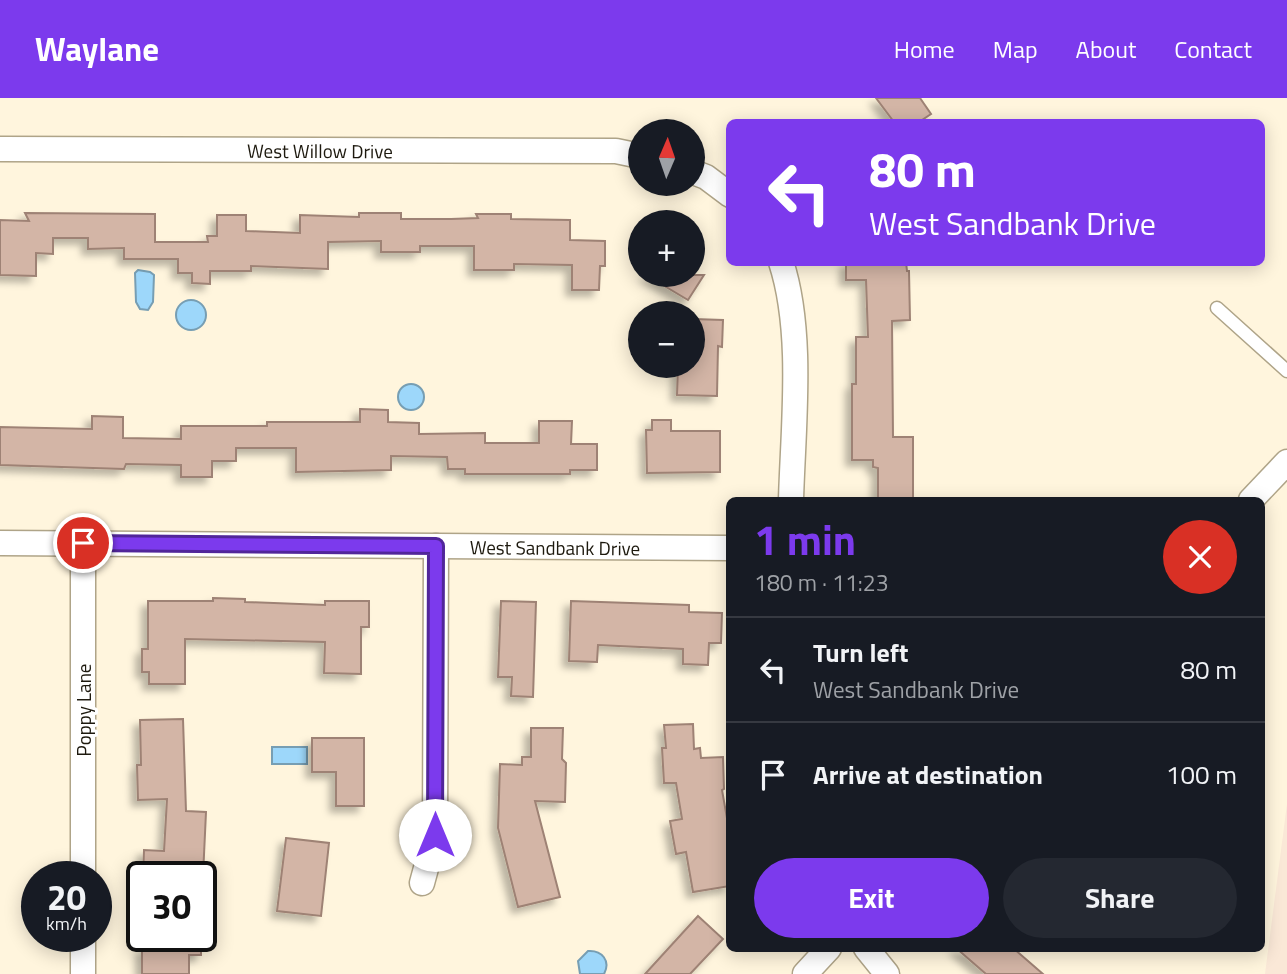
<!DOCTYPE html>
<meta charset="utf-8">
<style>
:root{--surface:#171b24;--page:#242831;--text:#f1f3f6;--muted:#9ea1a6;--line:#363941;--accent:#7c3aed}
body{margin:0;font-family:"Titillium Web",sans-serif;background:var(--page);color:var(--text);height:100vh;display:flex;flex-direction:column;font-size:26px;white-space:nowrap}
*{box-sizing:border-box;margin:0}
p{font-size:23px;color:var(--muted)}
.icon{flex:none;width:38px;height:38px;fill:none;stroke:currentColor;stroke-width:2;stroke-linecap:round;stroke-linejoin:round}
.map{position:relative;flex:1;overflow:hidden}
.side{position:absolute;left:726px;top:399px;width:539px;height:455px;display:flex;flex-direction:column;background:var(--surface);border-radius:10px;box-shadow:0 4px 18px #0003}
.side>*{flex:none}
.top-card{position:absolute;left:726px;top:21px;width:539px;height:147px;border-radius:10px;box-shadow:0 4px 18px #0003;background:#7c3aed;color:#fff;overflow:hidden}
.needle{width:46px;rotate:2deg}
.tools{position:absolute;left:628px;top:21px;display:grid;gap:14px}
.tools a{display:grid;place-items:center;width:77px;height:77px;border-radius:50%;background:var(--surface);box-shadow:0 4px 18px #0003;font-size:35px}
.speed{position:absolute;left:21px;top:763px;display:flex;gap:14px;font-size:35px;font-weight:700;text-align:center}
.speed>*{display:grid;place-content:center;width:91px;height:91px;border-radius:50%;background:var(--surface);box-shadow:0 4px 18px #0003;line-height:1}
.speed small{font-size:18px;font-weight:400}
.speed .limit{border:4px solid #111;border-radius:10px;background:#fff;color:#111}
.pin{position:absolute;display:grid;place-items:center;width:60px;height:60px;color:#fff;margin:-30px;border:4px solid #fff;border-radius:50%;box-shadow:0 2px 7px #0007}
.me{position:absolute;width:77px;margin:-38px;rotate:0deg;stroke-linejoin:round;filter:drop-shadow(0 0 5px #0008)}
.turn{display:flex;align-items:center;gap:24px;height:147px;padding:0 28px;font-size:32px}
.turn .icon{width:91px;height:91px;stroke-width:2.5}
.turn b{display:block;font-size:49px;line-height:60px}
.round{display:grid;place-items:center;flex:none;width:74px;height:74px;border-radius:37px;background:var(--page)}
.headline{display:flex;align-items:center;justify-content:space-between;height:119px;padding:0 28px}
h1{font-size:42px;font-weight:700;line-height:52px;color:var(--accent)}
.button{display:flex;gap:14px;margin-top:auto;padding:14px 28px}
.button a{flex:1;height:80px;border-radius:42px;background:var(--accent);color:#fff;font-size:28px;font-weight:700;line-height:80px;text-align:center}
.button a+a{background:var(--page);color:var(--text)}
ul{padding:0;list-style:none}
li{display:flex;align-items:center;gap:21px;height:105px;padding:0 28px;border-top:2px solid var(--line)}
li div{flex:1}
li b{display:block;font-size:26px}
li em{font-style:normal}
header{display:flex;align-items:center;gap:42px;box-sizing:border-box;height:98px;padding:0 35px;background:var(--accent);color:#fff}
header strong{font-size:33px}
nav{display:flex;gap:38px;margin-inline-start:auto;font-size:24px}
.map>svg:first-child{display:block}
.commercial{fill:#fae8d7}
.water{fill:#9dd7fa;stroke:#779eb3;stroke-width:2}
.building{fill:#d3b5a6;stroke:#9e8274;stroke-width:2;filter:url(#shadow)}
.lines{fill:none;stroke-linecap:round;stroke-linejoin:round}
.service-casing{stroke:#afa488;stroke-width:15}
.minor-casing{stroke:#afa488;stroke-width:27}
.service{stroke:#fff;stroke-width:12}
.minor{stroke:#fff;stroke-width:24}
.route-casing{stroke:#51269a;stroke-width:18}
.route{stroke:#7c3aed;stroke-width:12}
.labels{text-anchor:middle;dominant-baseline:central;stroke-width:6;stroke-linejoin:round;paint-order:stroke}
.street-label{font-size:19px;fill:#1d190e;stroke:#fff}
</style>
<header>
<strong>Waylane</strong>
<nav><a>Home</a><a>Map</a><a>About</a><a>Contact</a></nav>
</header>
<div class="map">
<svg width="1287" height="876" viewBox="0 0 1287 876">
<defs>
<filter id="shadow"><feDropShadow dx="-6" dy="6" stdDeviation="3.5" flood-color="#0004"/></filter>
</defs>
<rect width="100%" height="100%" fill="#fff5dd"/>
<path class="commercial" d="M1287,706V876H1265Z"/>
<g class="water">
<path d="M138,172L150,174L154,177L153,204L148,212L140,211L136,204L135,175Z"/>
<circle cx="191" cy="217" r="15"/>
<circle cx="411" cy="299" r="13"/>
<rect x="272" y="649" width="35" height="17"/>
<path d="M588,853C602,852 611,863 604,876H580L578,863Z"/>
</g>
<g class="building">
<path d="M876,0H920L931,16L919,24H894Z"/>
<path d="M25,115L155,116V144H208L207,138H217V117H246V133L300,135V117L359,119V115H401V121H451L478,120L476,116H511V121L570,122V142L605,143V168H600L599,192H572V167L514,166V172H474V148H420V154H381V143L328,144V171L251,168V173H210V186L192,185V175H178V161H124V150L88,151V140H53V156L36,155V178L0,177V122L29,123Z"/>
<path d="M846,164H906L907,173H909L910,222L892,223L893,339H913V402H878V370L873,369V362H852V286H856V239H868L866,182H846Z"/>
<path d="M646,177H704L688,202Z"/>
<path d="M693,221L723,222L722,249L718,248L717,298L677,297L678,268H693Z"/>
<path d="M360,311L388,312V324L419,325V336L485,335V345H539V323H572L571,346H597V372H570V376H465V371H448L447,359L391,358V372L296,374V350H236V363H212V379H181V367L126,366L124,371L0,367V329L92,331V318L123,319V340L181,341V328H267V324H360Z"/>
<path d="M652,322H671V333H720V374L647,375L646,332H652Z"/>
<path d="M213,500L245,501V504L325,507V503H369V529H361V576L324,575L325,544L185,541V586H149V574H142V551H148V503H213Z"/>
<path d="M501,503L536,504L533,599L511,598L512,579H498Z"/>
<path d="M571,503L689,507V514L722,515L721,545H709L708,567L683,566V551L598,547L597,564L569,563Z"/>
<path d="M183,621L186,713L206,714L203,778L171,776V779H143L144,752L164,753L167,701L138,702L137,667H141L140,622Z"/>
<path d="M693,626L694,651L700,650L701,660L723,659L724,691L722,692L730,737V788L693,794L686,754L676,756L670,723L682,721L676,685H664L662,650H666L664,627Z"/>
<path d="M531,630H563L562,661L566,665L565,704L535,703L560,799L518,809L498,730L500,666L522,667V659H531Z"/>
<path d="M312,640H364V708H336V674H312Z"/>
<path d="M286,740L329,745L321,818L277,813Z"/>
<path d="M698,818L723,841L690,876H645Z"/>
<path d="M150,838H201V857H189V876H142V850L150,851Z"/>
<path d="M956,850H1013L1043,876H986Z"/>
</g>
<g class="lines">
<g class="service-casing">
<path id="service" d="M1217,210L1287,273"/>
</g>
<g class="minor-casing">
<g id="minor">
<path id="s1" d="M0,51L616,53L640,58"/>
<path d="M693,74L706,79L730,97"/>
<path d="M781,164C804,234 793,329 791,402"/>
<path d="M1251,402L1287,364"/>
<path id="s2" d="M0,445L730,450"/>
<path d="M83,779V445"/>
<path d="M422,785L435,737L436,448"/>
<path d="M866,850L887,876"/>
<path d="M83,876V838"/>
<path d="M805,876L829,850"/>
</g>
</g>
<use href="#service" class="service"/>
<use href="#minor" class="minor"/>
</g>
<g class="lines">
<g class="route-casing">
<path id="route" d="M83,445L436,448L435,737"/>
</g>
<use href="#route" class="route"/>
</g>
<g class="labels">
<g class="street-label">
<text stroke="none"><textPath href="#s1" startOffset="320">West Willow Drive</textPath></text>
<text stroke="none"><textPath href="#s2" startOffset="555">West Sandbank Drive</textPath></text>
<text transform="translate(83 612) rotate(-90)">Poppy Lane</text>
</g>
</g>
</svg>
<div class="tools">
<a><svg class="needle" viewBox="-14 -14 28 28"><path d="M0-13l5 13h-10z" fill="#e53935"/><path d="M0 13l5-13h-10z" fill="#9ea1a6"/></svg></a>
<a>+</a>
<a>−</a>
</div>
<div class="speed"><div>20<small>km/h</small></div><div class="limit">30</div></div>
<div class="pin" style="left:83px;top:445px;background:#d93025"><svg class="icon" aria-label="arrive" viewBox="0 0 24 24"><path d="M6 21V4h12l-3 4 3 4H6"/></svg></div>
<svg class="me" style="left:435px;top:737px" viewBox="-20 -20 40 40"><circle r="19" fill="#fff"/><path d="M0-13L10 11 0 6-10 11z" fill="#7c3aed"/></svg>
<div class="top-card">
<div class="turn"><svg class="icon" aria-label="left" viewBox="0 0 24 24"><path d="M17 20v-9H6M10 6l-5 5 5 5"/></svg><div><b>80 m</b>West Sandbank Drive</div></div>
</div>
<section class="side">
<div class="headline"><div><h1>1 min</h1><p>180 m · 11:23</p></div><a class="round" style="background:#d93025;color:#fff"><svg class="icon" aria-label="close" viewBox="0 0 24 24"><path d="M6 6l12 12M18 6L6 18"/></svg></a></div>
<ul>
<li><svg class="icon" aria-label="left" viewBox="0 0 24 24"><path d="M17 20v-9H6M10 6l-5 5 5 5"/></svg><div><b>Turn left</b><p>West Sandbank Drive</p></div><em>80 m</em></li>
<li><svg class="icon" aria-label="arrive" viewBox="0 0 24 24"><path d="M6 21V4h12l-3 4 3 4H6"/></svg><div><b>Arrive at destination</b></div><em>100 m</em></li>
</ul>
<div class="button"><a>Exit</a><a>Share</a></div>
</section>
</div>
